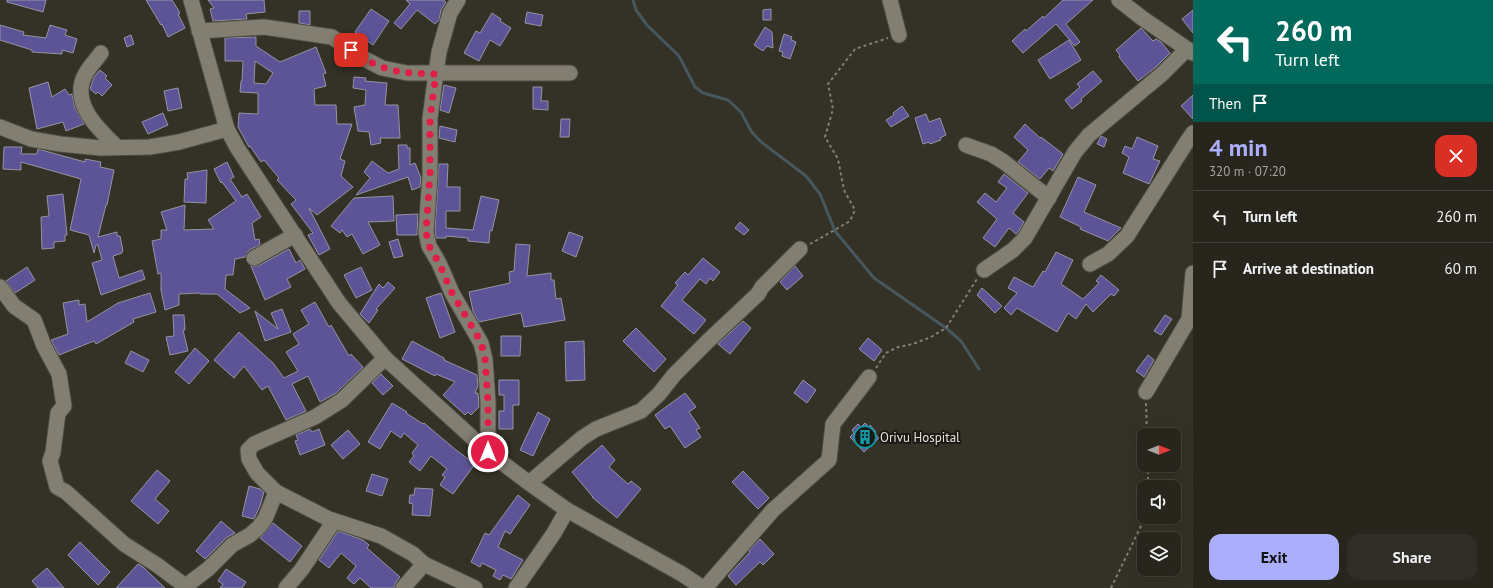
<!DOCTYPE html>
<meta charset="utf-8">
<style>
:root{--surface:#27251c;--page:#2f2d25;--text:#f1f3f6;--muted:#a4a5a3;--line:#43423b;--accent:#abaffb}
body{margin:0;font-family:"PT Sans",sans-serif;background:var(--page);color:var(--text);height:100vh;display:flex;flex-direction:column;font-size:15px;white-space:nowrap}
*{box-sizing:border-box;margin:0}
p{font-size:13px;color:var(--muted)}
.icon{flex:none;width:22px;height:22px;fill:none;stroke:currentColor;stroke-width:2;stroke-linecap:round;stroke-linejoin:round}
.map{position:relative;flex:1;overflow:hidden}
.side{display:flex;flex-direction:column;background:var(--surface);width:300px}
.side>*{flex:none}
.top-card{background:#00695c;color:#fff;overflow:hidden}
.needle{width:26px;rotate:90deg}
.controls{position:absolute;left:1137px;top:428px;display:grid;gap:8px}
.controls a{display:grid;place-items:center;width:44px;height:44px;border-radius:8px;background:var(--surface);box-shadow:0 4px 16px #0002,0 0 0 1px var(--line);font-size:20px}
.pin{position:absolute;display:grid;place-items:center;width:34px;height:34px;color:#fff;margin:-17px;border-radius:8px;box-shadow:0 2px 6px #0006}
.me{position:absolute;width:44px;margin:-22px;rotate:0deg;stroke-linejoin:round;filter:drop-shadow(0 0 3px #0008)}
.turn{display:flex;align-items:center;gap:14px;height:84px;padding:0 16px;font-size:18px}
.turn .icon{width:52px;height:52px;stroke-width:2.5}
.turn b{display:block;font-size:28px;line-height:34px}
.then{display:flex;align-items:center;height:38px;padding:0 16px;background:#0003;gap:8px;font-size:15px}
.round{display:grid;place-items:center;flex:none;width:42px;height:42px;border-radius:12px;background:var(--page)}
.overview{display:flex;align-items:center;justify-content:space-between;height:68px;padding:0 16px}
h1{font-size:24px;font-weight:600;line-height:30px;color:var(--accent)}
.button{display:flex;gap:8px;margin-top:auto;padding:8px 16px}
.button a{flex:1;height:46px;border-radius:12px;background:var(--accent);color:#111;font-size:16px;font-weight:600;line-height:46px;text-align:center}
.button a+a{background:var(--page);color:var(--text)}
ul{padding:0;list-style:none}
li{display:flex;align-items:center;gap:12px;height:52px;padding:0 16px;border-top:1px solid var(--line)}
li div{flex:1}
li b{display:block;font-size:15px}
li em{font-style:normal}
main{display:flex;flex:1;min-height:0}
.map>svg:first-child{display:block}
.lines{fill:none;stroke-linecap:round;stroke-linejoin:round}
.stream{stroke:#46575e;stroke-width:3}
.building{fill:#5c5496;stroke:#9594a2;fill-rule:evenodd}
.minor-casing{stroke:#504d43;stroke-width:17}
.path{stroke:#827f76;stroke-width:2;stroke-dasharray:3 3;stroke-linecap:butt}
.minor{stroke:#827f72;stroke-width:15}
.route{stroke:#e11d48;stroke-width:7;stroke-dasharray:0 12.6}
.labels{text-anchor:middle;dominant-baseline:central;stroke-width:4;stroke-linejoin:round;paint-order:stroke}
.poi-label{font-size:13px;fill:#e4e2db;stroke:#1a1914;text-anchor:start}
</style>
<main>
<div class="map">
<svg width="1193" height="588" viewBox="0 0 1193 588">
<rect width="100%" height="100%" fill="#343126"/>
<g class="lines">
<path class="stream" d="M633,0L636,10L647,25L679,56L695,87L703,93L728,100L741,112L751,131L760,141L806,176L820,194L835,231L874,278L946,328L961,341L979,369"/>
</g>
<g class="building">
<path d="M7,0H46L43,12L7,2Z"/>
<path d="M146,0H172L180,13L178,14L185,28L168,37L162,24L161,25Z"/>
<path d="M208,0H264L265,12L246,14L247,19L213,21L210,9L214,8Z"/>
<path d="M406,0H443L446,2L441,10L439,20L435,24L417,10L401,29L394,23L410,4Z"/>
<path d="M1063,0H1093L1066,24L1080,42L1075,46L1056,24L1023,53L1012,41L1025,29L1026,31L1043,16L1044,18Z"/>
<path d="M371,9L389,21L373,45L355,32Z"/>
<path d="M771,9V20H763V10Z"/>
<path d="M1193,10V33L1182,19Z"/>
<path d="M299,11H310V25L299,23Z"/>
<path d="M527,12L543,15L541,26L525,23Z"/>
<path d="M492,13L501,19L500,21L511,28L500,46L490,40L479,61L464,53L476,31L480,33Z"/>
<path d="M0,25L24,32L23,35L46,38L50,25L67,30L65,35L77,39L73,53L62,50V54L32,52V50L0,40Z"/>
<path d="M765,27L772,32L773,48L767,46L763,51L754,45Z"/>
<path d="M1141,28L1153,41L1156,39L1161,42L1170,53L1156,67L1138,81L1119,57L1120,55L1116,50Z"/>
<path d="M784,34L792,37L791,40L796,42L790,59L782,56L783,52L779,51Z"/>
<path d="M131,35L134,44L127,47L124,38Z"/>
<path d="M256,37V46L280,62L316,47L326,73L323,74L326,86L314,89L315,105H336L337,124H352L340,159L345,161L341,176L353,187L317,215L309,208L330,249L319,255L308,235L313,233L291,204L296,200L277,180L279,178L264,160L261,162L250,146L249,147L238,127L239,113L258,114V93L240,92L241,81H242L243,61H225V38ZM255,61L273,73L266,84L254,83Z"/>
<path d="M1069,40L1081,60L1050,79L1038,60Z"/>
<path d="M100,70L107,76L105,78L112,85L102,96L98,92L96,94L90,89L94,77Z"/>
<path d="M1093,71L1102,81L1081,99L1082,101L1072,109L1065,100L1080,87L1077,84Z"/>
<path d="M354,77L366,78L365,81L387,83L385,105H398L400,138H380L381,143L371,145L369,132L358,131L354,107L365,105L366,90L353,88Z"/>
<path d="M48,82L52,97L65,89L69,95L72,94L75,108L84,124L66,131L63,122L37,129L29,88Z"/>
<path d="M444,85L456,88L449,113L440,110Z"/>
<path d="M533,87H542L541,101H548V110L533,109Z"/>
<path d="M178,88L182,108L168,111L164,91Z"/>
<path d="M1193,95V119L1181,106Z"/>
<path d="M902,106L909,116L891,127L886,120L894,115L893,113Z"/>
<path d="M163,113L168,125L148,134L142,122Z"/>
<path d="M926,114L929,122L940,118L946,135L940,138L941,140L930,144L929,142L923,144L915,118Z"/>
<path d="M561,119H570L569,137H560Z"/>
<path d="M1025,124L1040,138L1041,137L1063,154L1053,171L1049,168L1040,179L1018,162L1028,150L1014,137Z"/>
<path d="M440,126L457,130L455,142L439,138Z"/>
<path d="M1101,136L1107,139L1104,147L1097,144Z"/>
<path d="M1137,137L1158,146L1153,159L1160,161L1149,184L1123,173L1129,157L1122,153L1125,146L1132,149Z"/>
<path d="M398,145H407V148H410V165L415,163L421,178L420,187L412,190L408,177L356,195L370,178L364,172L372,161L388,173L399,169Z"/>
<path d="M4,147H22L21,154H37L38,149L85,162V159L101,162L100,167L114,170L107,205H106L98,237L117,232V236H120L123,251H122V253L113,256L119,278L142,270L145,279L101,295L92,263L102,260L98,245H96L94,253L89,235L70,230L81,179L21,162V170L3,169Z"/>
<path d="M227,162L234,177L230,179L242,197L247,194L261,217L252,223L255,240L259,239L260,245L249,250L245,257L235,259L233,275H226L225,289L250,308L240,313L217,294H200V293L179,294V305L165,310L161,290V273L158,274L152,241L161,239V230H167L161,212L185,205L184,230L214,229L208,220L236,201L222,182L221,183L214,169Z"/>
<path d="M439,164H448L447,187H460V211H446V228L473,230L481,196L499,200L492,231L490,230L489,243L468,241V238L446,236V238H436L435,231Z"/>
<path d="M207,170L206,203L184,202L185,179H188L187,173Z"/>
<path d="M1004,174L1028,193L1013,213L1024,222L1018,232L1016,234L1009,228L995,247L983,238L997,219L977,202L985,193L996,202L1007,188L998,182Z"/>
<path d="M1078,177L1096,185L1084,212L1121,228L1108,241L1080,229L1081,227L1060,217Z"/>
<path d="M63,194L67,235H65V241L54,242V248L42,249L41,217L49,216L47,196Z"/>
<path d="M393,196L394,221L368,222L380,245L363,254L352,234L347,237L342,230L340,233L331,226L354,198Z"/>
<path d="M418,214L417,235H397L396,215Z"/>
<path d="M740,222L749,230L744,235L735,228Z"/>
<path d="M569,232L583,237L576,257L562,251Z"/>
<path d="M398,239L403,256L394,258L389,242Z"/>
<path d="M516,244L530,245L527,276L551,273V280H554L556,299L561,298L565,320L524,327L521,313L479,322L473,311L469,292L510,283L509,272L514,271Z"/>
<path d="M289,249L296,263L300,260L305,269L287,279L291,287L265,300L251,266H258Z"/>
<path d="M1056,252L1073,260L1061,284L1083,299L1099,283L1096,281L1101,275L1119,290L1114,296L1111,294L1093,312L1086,304L1076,319L1068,313L1057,332L1017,308L1011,315L1004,308L1017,293L1008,288L1014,277L1033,287L1043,271L1045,272Z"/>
<path d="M703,258L720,272L713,281L710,278L706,284L700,279L682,300L706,320L694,334L661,306L678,285L675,283L685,272L688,275Z"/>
<path d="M795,266L803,276L787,290L780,282Z"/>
<path d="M27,267L35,280L15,293L6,281Z"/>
<path d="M361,267L372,290L356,298L344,275Z"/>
<path d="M388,282L395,288L376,309L378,310L369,323L360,314L379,284L383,288Z"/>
<path d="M982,288L1002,306L995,313L977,295Z"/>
<path d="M150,293L156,312L133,319L134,322L96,344L94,341L59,355L51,340L68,334L63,303L79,300V305L85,304L87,322L118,303Z"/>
<path d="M441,293L455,332L440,338L426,298Z"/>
<path d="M315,302L329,327L331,325L349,356L351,354L363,367L336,393L320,402L308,376L292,384L306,411L286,420L268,386L262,390L244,366L234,378L214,360L239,332L273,363L284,378L298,371L286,352L299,344L293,334L309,324L301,310Z"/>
<path d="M282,309L291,332L265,341L255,311L278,329L271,313Z"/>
<path d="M173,315H184L185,330H183L188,351L170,355L166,337L174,336Z"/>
<path d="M1165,315L1172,319L1161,335L1154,331Z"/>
<path d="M743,321L751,328L730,354L718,344Z"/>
<path d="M636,328L666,359L654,372L623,341Z"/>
<path d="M501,336H521L520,356H501Z"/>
<path d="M868,338L882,350L874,361L859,349Z"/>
<path d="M412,341L444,358V360L477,375L478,386L475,393H478L479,407L471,415L468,412L465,415L443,395L455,382L436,374L435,376L402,359Z"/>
<path d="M584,341L585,380L566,381L565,342Z"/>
<path d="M195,348L209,361L189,384L175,372Z"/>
<path d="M131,351L149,360L143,372L125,363Z"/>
<path d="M1148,355L1154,360L1144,377L1136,371Z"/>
<path d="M381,374L393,386L383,395L372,383Z"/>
<path d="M499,380H519V405H513V429H499V411H504V395H499Z"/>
<path d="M803,380L816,390L807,403L794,393Z"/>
<path d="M685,393L696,407L689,412L700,428L696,430L701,437L685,448L670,426L665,429L655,415Z"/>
<path d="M392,403L407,412L406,413L423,424L424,423L456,450L475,464L453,494L440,485L445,477L442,475L447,469L431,456L420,471L409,462L414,456L412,453L418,445L404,433L401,438L391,431L380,449L368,442Z"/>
<path d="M538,412L550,419L533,456L520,450Z"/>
<path d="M865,423L869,427L870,425L876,432L874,433L879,438L864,452L850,437L854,433L852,430L858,424L861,427Z"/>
<path d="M310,429L312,432L319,429L325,445L300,455L295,441L298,440L296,435Z"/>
<path d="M348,430L360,444L343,459L331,445Z"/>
<path d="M602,445L615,460L609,467L628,484L631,481L641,489L617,518L592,497H593L572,472Z"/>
<path d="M157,470L170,481L155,499L169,511L158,524L131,501Z"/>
<path d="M743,471L769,498L758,509L732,482Z"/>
<path d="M372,474L388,479L382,496L366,491Z"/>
<path d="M249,486L260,489L264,492L260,506L254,519L242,516Z"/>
<path d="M415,488L433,489L430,516L412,515L413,504L409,503L410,495H414Z"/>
<path d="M518,495L530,505L510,534L505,531L498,547L523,560L511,579L503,575L500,580L493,576L496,570L482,563L480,567L471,562L485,533L489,535Z"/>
<path d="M221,521L235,533L226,538L205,559L196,551Z"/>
<path d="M273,523L302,546L290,562L260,538Z"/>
<path d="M338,531L363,540L369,545L367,548L400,577L396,582L394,588H371L360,578L354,584L347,578L356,566L341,553L329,568L319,560Z"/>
<path d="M760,539L774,554L763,565L760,562L736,585L728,576L750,552L749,551Z"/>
<path d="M80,542L110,572L98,585L68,555Z"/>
<path d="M138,564L143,567L165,588H116Z"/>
<path d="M47,568L64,588H38L32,581Z"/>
<path d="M226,569L246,582L242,588H220L223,584L218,581Z"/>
</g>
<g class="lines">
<g class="minor-casing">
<g id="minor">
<path d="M191,0L227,129L238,149L339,303L385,358L488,452L529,483L567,510L682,574L703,588"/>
<path d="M458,0L450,13L439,52L436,73L430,118V175L426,232L429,246L439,263L452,293L481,343L485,359L488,402V452"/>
<path d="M890,0L899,35"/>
<path d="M1119,0L1142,18L1193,53"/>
<path d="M199,31L264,27L332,37L361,57L382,68L407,73H570"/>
<path d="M101,53C96,60 90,66 86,73C69,102 98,129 117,147"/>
<path d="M0,127L31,139L60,144L101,148L150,147L179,142L227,129"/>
<path d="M966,145L991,154L1004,162L1049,198"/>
<path d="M254,258L295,235"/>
<path d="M1090,264L1108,254L1127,236L1188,140L1193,133"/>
<path d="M984,270L1013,250L1025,238L1075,152L1089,135L1162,74L1187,49"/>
<path d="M0,287L14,306L34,320L44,346L59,374L64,406L58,413L53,452L50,461L57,487L66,492L124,544L157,565L188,588"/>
<path d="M385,358L342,400L315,417L254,444L248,450L249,459L257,473L276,492L329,519L381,536L413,554L424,564L475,588"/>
<path d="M1146,392L1189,319L1193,273"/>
<path d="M529,483L582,438L596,429L641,411L659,394L674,375L708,341L758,294L762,287L800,249"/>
<path d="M183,588L208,569L232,545L250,535L259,527L265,519L276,492"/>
<path d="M286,588L302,569L334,521"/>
<path d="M403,588L424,564"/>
<path d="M516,588L554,533L567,510"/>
<path d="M705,588L773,510L829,460L833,424L869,377"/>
</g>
</g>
<g class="path">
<path d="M810,244L850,221L855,210L844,190L838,159L825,137L833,109L828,84L855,49L888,38"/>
<path d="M876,368L886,353L898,347L913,344L931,337L946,328L977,279"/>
<path d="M1146,403L1147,435"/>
<path d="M1148,465V487"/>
<path d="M1111,588L1141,526L1144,512"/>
</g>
<use href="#minor" class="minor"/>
</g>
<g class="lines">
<path class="route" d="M351,50C381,72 401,73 436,74L430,118V174L426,232L429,246L439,263L452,293L481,342L485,359L488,402V452"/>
</g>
<defs>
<g id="building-ring" transform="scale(1.15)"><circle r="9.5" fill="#1a1914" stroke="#0f9aa8" stroke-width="1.5"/><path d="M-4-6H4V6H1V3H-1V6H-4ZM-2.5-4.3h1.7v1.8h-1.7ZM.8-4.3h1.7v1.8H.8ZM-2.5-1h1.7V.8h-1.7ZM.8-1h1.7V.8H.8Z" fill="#0f9aa8"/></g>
</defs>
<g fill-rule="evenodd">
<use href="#building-ring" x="865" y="437"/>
</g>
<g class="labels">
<g class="poi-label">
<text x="880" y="437">Orivu Hospital</text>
</g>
</g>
</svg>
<div class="controls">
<a><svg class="needle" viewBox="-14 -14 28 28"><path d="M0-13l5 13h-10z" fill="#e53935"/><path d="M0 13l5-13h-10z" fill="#a4a5a3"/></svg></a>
<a><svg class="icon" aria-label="sound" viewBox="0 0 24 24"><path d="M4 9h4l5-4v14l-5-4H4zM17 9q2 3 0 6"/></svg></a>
<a><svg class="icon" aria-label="layers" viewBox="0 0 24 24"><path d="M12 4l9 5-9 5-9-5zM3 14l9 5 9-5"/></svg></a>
</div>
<div class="pin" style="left:351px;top:50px;background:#d93025"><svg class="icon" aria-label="arrive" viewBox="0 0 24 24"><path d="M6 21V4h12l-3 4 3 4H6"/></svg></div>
<svg class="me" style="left:488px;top:452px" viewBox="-20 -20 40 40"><circle r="17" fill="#e11d48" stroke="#fff" stroke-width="3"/><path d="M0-11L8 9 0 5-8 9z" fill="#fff"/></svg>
</div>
<section class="side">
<div class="top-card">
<div class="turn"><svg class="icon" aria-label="left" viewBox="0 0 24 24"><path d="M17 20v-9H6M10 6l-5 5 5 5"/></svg><div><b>260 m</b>Turn left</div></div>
<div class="then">Then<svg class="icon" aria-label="arrive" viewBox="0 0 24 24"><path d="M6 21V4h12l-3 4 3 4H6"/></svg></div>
</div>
<div class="overview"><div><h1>4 min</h1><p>320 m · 07:20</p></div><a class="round" style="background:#d93025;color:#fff"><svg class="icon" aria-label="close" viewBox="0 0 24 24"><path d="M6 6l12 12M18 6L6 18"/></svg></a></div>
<ul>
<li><svg class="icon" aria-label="left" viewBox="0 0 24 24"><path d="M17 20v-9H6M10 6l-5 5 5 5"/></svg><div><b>Turn left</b></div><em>260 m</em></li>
<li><svg class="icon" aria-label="arrive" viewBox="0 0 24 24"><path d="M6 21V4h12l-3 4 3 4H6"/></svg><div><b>Arrive at destination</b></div><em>60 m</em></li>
</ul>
<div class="button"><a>Exit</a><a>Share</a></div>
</section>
</main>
